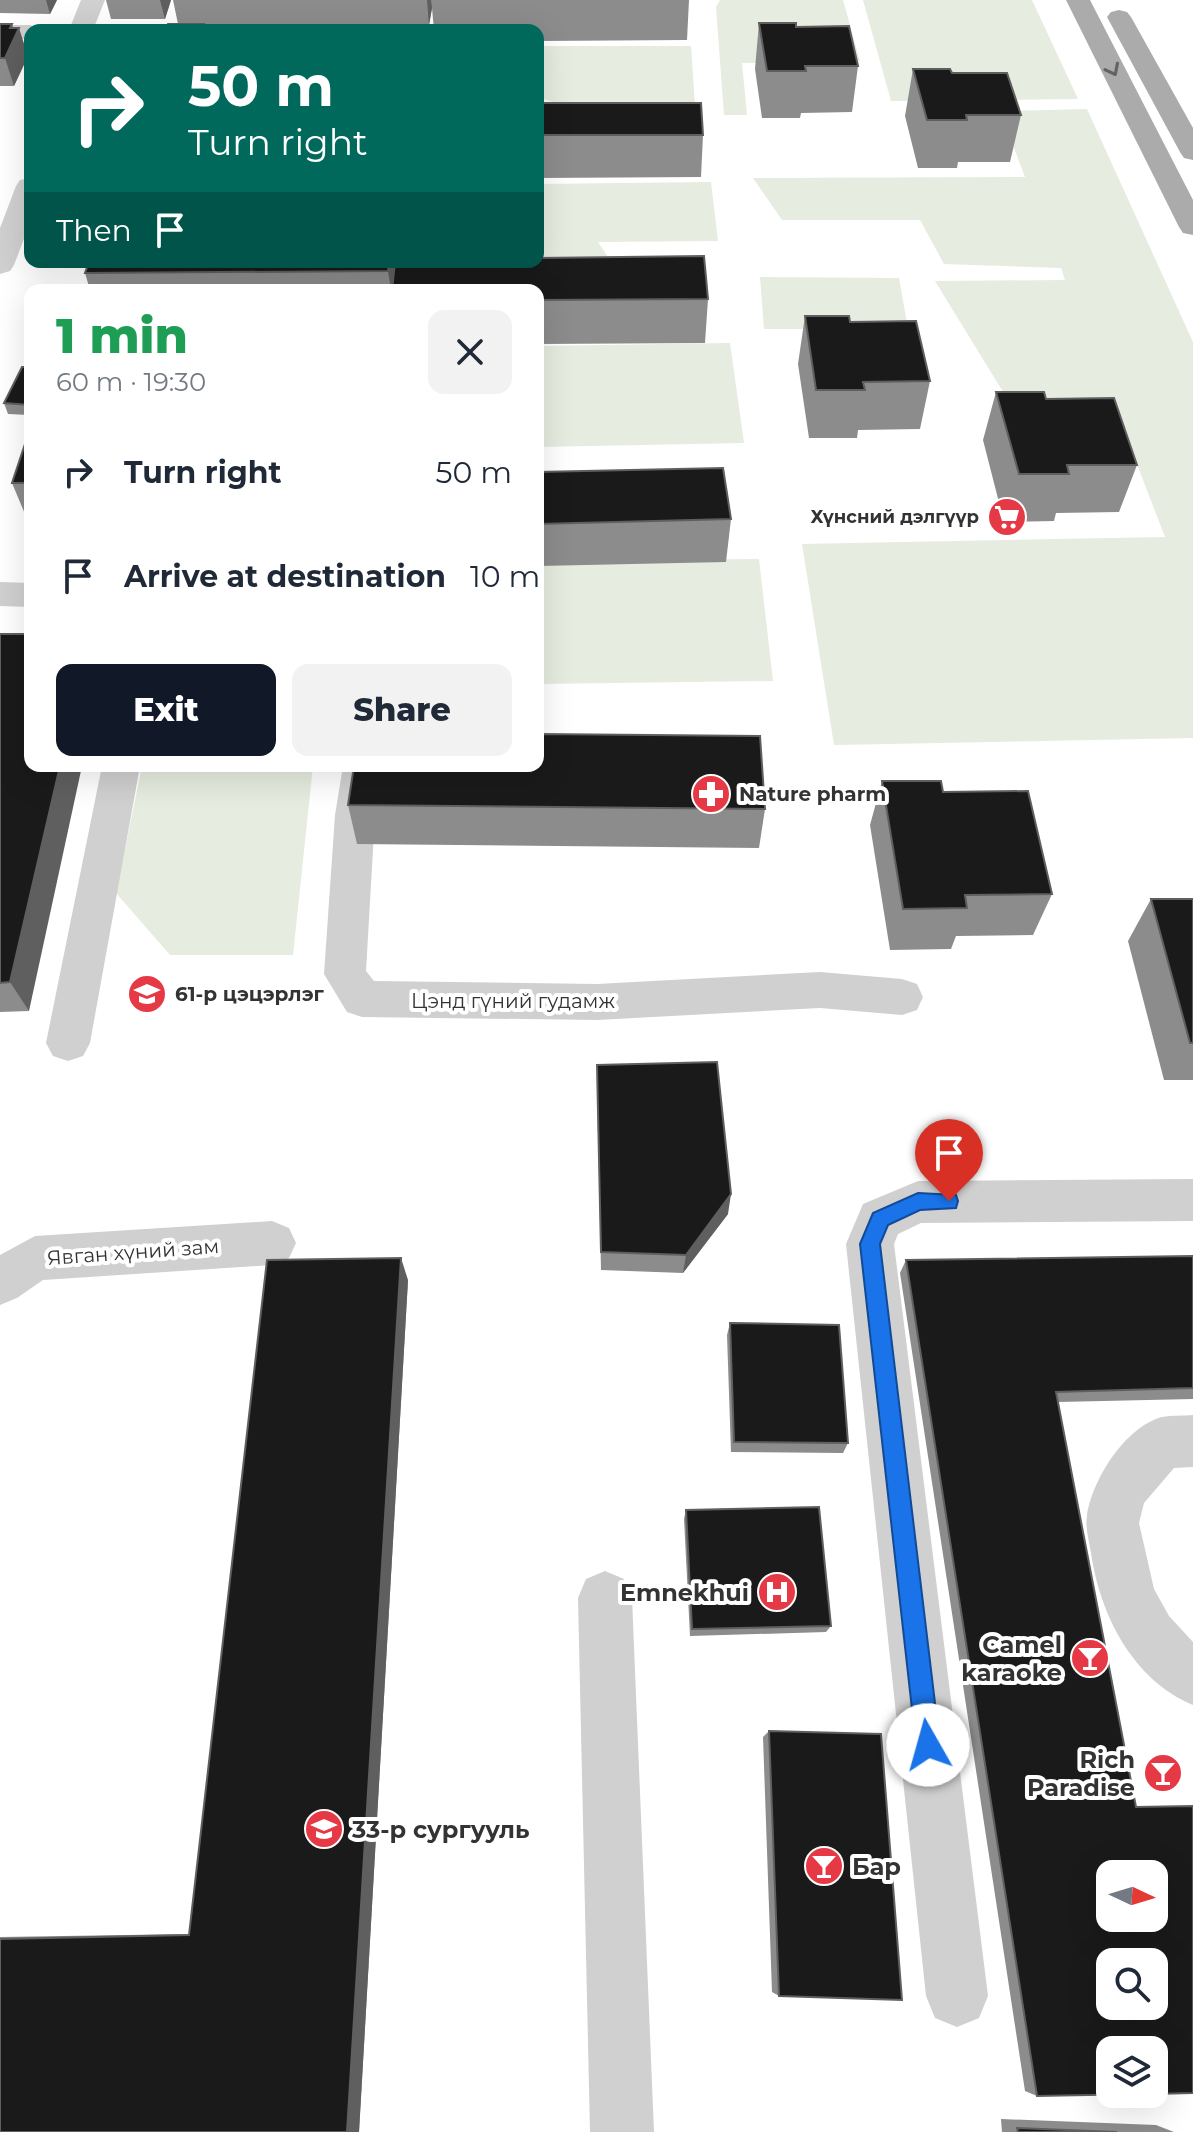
<!DOCTYPE html>
<meta charset="utf-8">
<style>
:root{--surface:#fff;--page:#f2f2f3;--text:#1f2937;--muted:#747a83;--accent:#111827}
body{margin:0;font-family:Montserrat,sans-serif;background:var(--page);color:var(--text);height:100vh;display:flex;flex-direction:column;font-size:30px;white-space:nowrap}
*{box-sizing:border-box;margin:0}
p{font-size:26px;color:var(--muted)}
.icon{flex:none;width:44px;height:44px;fill:none;stroke:currentColor;stroke-width:2;stroke-linecap:round;stroke-linejoin:round}
.map{position:relative;flex:1;overflow:hidden}
.drawer{position:absolute;left:24px;top:284px;width:520px;height:488px;display:flex;flex-direction:column;background:var(--surface);border-radius:16px;box-shadow:0 8px 32px #0002}
.drawer>*{flex:none}
.guide{position:absolute;left:24px;top:24px;width:520px;height:244px;border-radius:16px;box-shadow:0 8px 32px #0002;background:#00695c;color:#fff;overflow:hidden}
.needle{width:52px;rotate:94deg}
.buttons{position:absolute;left:1096px;top:1860px;display:grid;gap:16px}
.buttons a{display:grid;place-items:center;width:72px;height:72px;border-radius:16px;background:var(--surface);box-shadow:0 8px 32px #0002;font-size:40px}
.pin{position:absolute;display:grid;place-items:center;width:68px;height:68px;color:#fff;margin:-82px -34px;border-radius:50% 50% 50% 0;rotate:-45deg;box-shadow:0 0 8px #0007}
.pin .icon{rotate:45deg}
.me{position:absolute;width:88px;margin:-44px;rotate:353deg;stroke-linejoin:round;filter:drop-shadow(0 0 6px #0008)}
.turn{display:flex;align-items:center;gap:28px;height:168px;padding:0 32px;font-size:36px}
.turn .icon{width:104px;height:104px;stroke-width:2.5}
.turn b{display:block;font-size:56px;line-height:68px}
.then{display:flex;align-items:center;height:76px;padding:0 32px;background:#0003;gap:16px;font-size:30px}
.round{display:grid;place-items:center;flex:none;width:84px;height:84px;border-radius:16px;background:var(--page)}
.summary{display:flex;align-items:center;justify-content:space-between;height:136px;padding:0 32px}
h1{font-size:48px;font-weight:800;line-height:60px;color:#1e9e55}
.primary-button{display:flex;gap:16px;margin-top:auto;padding:16px 32px}
.primary-button a{flex:1;height:92px;border-radius:16px;background:var(--accent);color:#fff;font-size:32px;font-weight:800;line-height:92px;text-align:center}
.primary-button a+a{background:var(--page);color:var(--text)}
ul{padding:0;list-style:none}
li{display:flex;align-items:center;gap:24px;height:104px;padding:0 32px}
li div{flex:1}
li b{display:block;font-size:30px}
li em{font-style:normal}
.map>svg:first-child{display:block}
.green{fill:#e6ecdf}
.lines{fill:none;stroke-linecap:round;stroke-linejoin:round}
.minor{fill:#d0d0d0;fill-rule:evenodd}
.major{fill:#ababab;fill-rule:evenodd}
.wall{fill:#8c8c8c}
.shaded-wall{fill:#5f5f5f}
.building{fill:#1a1a1a;stroke:#5f5f5f;stroke-width:2;fill-rule:evenodd}
.oneway{stroke:#636363}
.route{fill:#1a73e8;stroke:#114b97;stroke-width:2}
.labels{text-anchor:middle;dominant-baseline:central;stroke-width:8;stroke-linejoin:round;paint-order:stroke}
.far-poi-label{font-size:18px;font-weight:bold;fill:#333;stroke:#fff;text-anchor:end}
.poi-label{font-size:20px;font-weight:bold;fill:#333;stroke:#fff;text-anchor:start}
.street-label{font-size:20px;fill:#333;stroke:#fff}
.near-poi-label{font-size:24px;font-weight:bold;fill:#333;stroke:#fff;text-anchor:end}
</style>
<div class="map">
<svg width="1193" height="2132" viewBox="0 0 1193 2132">
<rect width="100%" height="100%" fill="#fff"/>
<g class="green">
<path d="M720,0H843L860,61L742,63L747,115H724L716,7Z"/>
<path d="M863,0H1032L1078,99L891,101Z"/>
<path d="M182,26H418V30H181Z"/>
<path d="M538,46H691L695,106H565L538,97Z"/>
<path d="M1087,109L1193,342V738L834,745L802,544L1165,537L1113,402L1008,400L935,281L1065,280L1061,268L944,264L920,220H782L753,178L1025,177L1000,111Z"/>
<path d="M711,182L718,241L598,242L608,257L547,258L538,255V184Z"/>
<path d="M760,277L899,278L908,329H764Z"/>
<path d="M730,343L744,443L538,447V346Z"/>
<path d="M759,559L773,681L538,684V561Z"/>
<path d="M142,766H313L293,955H170L116,893Z"/>
</g>
<g class="lines">
<g class="minor">
<path d="M81,0H105L93,30H69Z"/>
<path d="M0,25H30L41,30H30V39H0Z"/>
<path d="M30,178V223L14,265L10,271L0,274V228L16,186L20,180Z"/>
<path d="M0,582L30,583V607L0,606Z"/>
<path d="M102,766H140L90,1043L83,1056L68,1061L53,1056L46,1043Z"/>
<path d="M343,766H381L375,815L366,971L374,981L597,984L820,972L902,979L917,984L923,997L917,1010L902,1015L820,1008L597,1020L362,1017L347,1012L324,974L335,815Z"/>
<path d="M1193,1179V1221L921,1223L898,1234L894,1244L988,1996L979,2018L957,2027L935,2018L926,1996L846,1244L863,1204L918,1181Z"/>
<path d="M272,1221L289,1228L296,1243L289,1258L272,1265L43,1280L17,1298L0,1305V1255L35,1236Z"/>
<path d="M1193,1415V1467L1174,1468L1144,1503L1139,1523L1154,1589L1169,1616L1193,1642V1705C1133,1680 1100,1615 1091,1553C1089,1541 1085,1528 1087,1516C1092,1480 1125,1427 1162,1417C1172,1415 1183,1416 1193,1415Z"/>
<path d="M605,1571L624,1579L632,1598L654,2132H590L578,1598L586,1579Z"/>
</g>
<g class="major">
<path d="M1066,0H1090L1193,200V235L1183,233L1179,227Z"/>
<path d="M1119,10L1127,12L1131,17L1193,128V160L1184,158L1180,152L1107,17L1111,12Z"/>
</g>
</g>
<g class="wall">
<path d="M0,0H57L50,14L0,13Z"/>
<path d="M106,0H171L165,19H111Z"/>
<path d="M173,0H689L687,40L538,41V30H434L432,8L429,25L204,24L206,30H166L178,24Z"/>
<path d="M759,23L796,27L858,66L852,112L801,113L800,118H762L755,69Z"/>
<path d="M0,24L13,28L28,56L14,86H0Z"/>
<path d="M913,69L952,73L1021,115L1010,162H958L957,168H918L905,116Z"/>
<path d="M538,103L703,135L701,177L538,178Z"/>
<path d="M538,262L708,299L705,343L538,344V290H90L85,273Z"/>
<path d="M805,316L850,322L930,381L920,429L858,430L857,438H809L798,364Z"/>
<path d="M30,367V415L8,414L4,403Z"/>
<path d="M996,392L1046,399L1137,465L1119,512L1056,513L1054,521L1004,522L983,440Z"/>
<path d="M30,435V526L12,483Z"/>
<path d="M538,472L731,519L726,562L538,566Z"/>
<path d="M0,634L29,1011L0,1012Z"/>
<path d="M882,781L943,792L1052,894L1033,935L956,936L951,949L890,950L870,825Z"/>
<path d="M348,805L765,809L759,848L357,844Z"/>
<path d="M1151,899H1193V1080H1164L1128,941Z"/>
<path d="M597,1088L728,1214L683,1273L601,1270Z"/>
<path d="M1193,1256V1399L1058,1402L1037,2096L1025,2091L900,1273L906,1260Z"/>
<path d="M408,1280L359,2132H0V1937L190,1934Z"/>
<path d="M730,1323L848,1443L843,1453L731,1452L727,1335Z"/>
<path d="M686,1510L831,1626L826,1632L690,1636L684,1519Z"/>
<path d="M769,1731L779,1996L772,1992L763,1737Z"/>
<path d="M1001,2119L1156,2125L1174,2132H1002Z"/>
</g>
<g class="shaded-wall">
<path d="M46,0H57L50,14Z"/>
<path d="M160,0H171L165,19Z"/>
<path d="M427,0H431L432,8L429,25Z"/>
<path d="M12,24L15,36L19,28L28,56L14,86L5,58L10,28Z"/>
<path d="M389,262H396L397,290H391L388,271Z"/>
<path d="M60,766H82L29,1011L10,982Z"/>
<path d="M731,1194L728,1214L683,1273L686,1255Z"/>
<path d="M401,1258L408,1280L359,2132H347Z"/>
</g>
<g class="building">
<path d="M759,23H796V27L849,26L858,66H805L806,71H767Z"/>
<path d="M0,24H12L10,28H19L5,58H0Z"/>
<path d="M168,24H204L202,30H166Z"/>
<path d="M112,25H156L155,30H111Z"/>
<path d="M913,69H950L952,73H1007L1021,115H966L967,120H927Z"/>
<path d="M538,103H701L703,135H538Z"/>
<path d="M704,256L708,299L538,300V290H392L395,262H538V258Z"/>
<path d="M89,262H389L388,271L85,273Z"/>
<path d="M805,316H849L850,322L916,321L930,381L863,382L865,390H816Z"/>
<path d="M22,367H30V405L4,403Z"/>
<path d="M996,392H1044L1046,399L1114,398L1137,465H1067L1069,474H1019Z"/>
<path d="M28,435H30V483H12Z"/>
<path d="M723,468L731,519L538,524V472Z"/>
<path d="M0,634H30V766H60L10,982L0,983Z"/>
<path d="M538,734L760,736L765,809L348,805L354,766H538Z"/>
<path d="M882,781H941L943,792L1028,791L1052,894L965,895L967,908L903,909Z"/>
<path d="M1151,899H1193V1043H1190Z"/>
<path d="M717,1062L731,1194L686,1255L601,1252L597,1065Z"/>
<path d="M1193,1256V1388L1056,1392L1136,1807L1193,1806V2093L1154,2094V2050H1110V2094H1140L1037,2096L906,1260ZM1110,1874H1154V1918H1110ZM1110,1962H1154V2006H1110Z"/>
<path d="M401,1258L347,2132H0V1939L189,1935L267,1260Z"/>
<path d="M730,1323L839,1325L848,1443L734,1442Z"/>
<path d="M819,1507L831,1626L692,1629L686,1510Z"/>
<path d="M769,1731L881,1734L902,2000L779,1996Z"/>
<path d="M1017,2128L1117,2132H1018Z"/>
</g>
<defs><path id="oneway-chevron" d="M-2-3.5L2.5 0L-2 3.5" fill="none" stroke-width="1.6" stroke-linecap="round" stroke-linejoin="round" transform="scale(2)"/></defs>
<use class="oneway" href="#oneway-chevron" transform="translate(1113 70) rotate(63)"/>
<path class="route" d="M918,1193L956,1195L958,1201L956,1208L920,1210L888,1225L880,1244L940,1745L937,1754L928,1757L920,1754L916,1745L860,1244L873,1213Z"/>
<defs>
<g id="supermarket-disc" transform="scale(2)"><circle r="9.5" fill="#e63946" stroke="#fff"/><path d="M-6-5.5h2.5l.6 2H6L4.5 2H-2.5L-4.4-4H-6ZM-1.5 3.2a1.3 1.3 0 1 0 .1 0ZM3 3.2a1.3 1.3 0 1 0 .1 0Z" fill="#fff"/></g>
<g id="pharmacy-disc" transform="scale(2)"><circle r="9.5" fill="#e63946" stroke="#fff"/><path d="M-2-6h4v4h4v4h-4v4h-4v-4h-4v-4h4Z" fill="#fff"/></g>
<g id="school-disc" transform="scale(2)"><circle r="9.5" fill="#e63946" stroke="#fff"/><path d="M0-5L7-2L0 1L-7-2ZM-4 1L0 2.5L4 1V4Q0 6-4 4Z" fill="#fff"/></g>
<g id="hospital-disc" transform="scale(2)"><circle r="9.5" fill="#e63946" stroke="#fff"/><path d="M-5-5h3v3.5h4V-5h3V5h-3V1.5h-4V5h-3Z" fill="#fff"/></g>
<g id="bar-disc" transform="scale(2)"><circle r="9.5" fill="#e63946" stroke="#fff"/><path d="M-6-5H6L.8 .8V4.5H3.5V6h-7V4.5H-.8V.8Z" fill="#fff"/></g>
</defs>
<g fill-rule="evenodd">
<use href="#supermarket-disc" x="1007" y="517"/>
<use href="#pharmacy-disc" x="711" y="794"/>
<use href="#school-disc" x="147" y="994"/>
<use href="#hospital-disc" x="777" y="1592"/>
<use href="#bar-disc" x="1090" y="1658"/>
<use href="#bar-disc" x="1163" y="1773"/>
<use href="#school-disc" x="324" y="1829"/>
<use href="#bar-disc" x="824" y="1866"/>
</g>
<g class="labels">
<g class="far-poi-label">
<text x="979" y="517">Хүнсний дэлгүүр</text>
</g>
<g class="poi-label">
<text x="739" y="794">Nature pharm</text>
<text x="175" y="994">61-р цэцэрлэг</text>
</g>
<g class="street-label">
<text x="513" y="1001">Цэнд гүний гудамж</text>
<text transform="translate(133 1252) rotate(-4)">Явган хүний зам</text>
</g>
<g class="near-poi-label">
<text x="749" y="1592">Emnekhui</text>
<text x="1062" y="1644">Camel<tspan x="1062" dy="28">karaoke</tspan></text>
<text x="1135" y="1759">Rich<tspan x="1135" dy="28">Paradise</tspan></text>
<text x="352" y="1829" text-anchor="start">33-р сургууль</text>
<text x="852" y="1866" text-anchor="start">Бар</text>
</g>
</g>
</svg>
<div class="buttons">
<a><svg class="needle" viewBox="-14 -14 28 28"><path d="M0-13l5 13h-10z" fill="#e53935"/><path d="M0 13l5-13h-10z" fill="#747a83"/></svg></a>
<a><svg class="icon" aria-label="search" viewBox="0 0 24 24"><circle cx="10" cy="10" r="6"/><path d="M15 15l6 6"/></svg></a>
<a><svg class="icon" aria-label="layers" viewBox="0 0 24 24"><path d="M12 4l9 5-9 5-9-5zM3 14l9 5 9-5"/></svg></a>
</div>
<div class="pin" style="left:949px;top:1201px;background:#d93025"><svg class="icon" aria-label="arrive" viewBox="0 0 24 24"><path d="M6 21V4h12l-3 4 3 4H6"/></svg></div>
<svg class="me" style="left:928px;top:1745px" viewBox="-20 -20 40 40"><circle r="19" fill="#fff"/><path d="M0-13L10 11 0 6-10 11z" fill="#1a73e8"/></svg>
<div class="guide">
<div class="turn"><svg class="icon" aria-label="right" viewBox="0 0 24 24"><path d="M7 20v-9h11M14 6l5 5-5 5"/></svg><div><b>50 m</b>Turn right</div></div>
<div class="then">Then<svg class="icon" aria-label="arrive" viewBox="0 0 24 24"><path d="M6 21V4h12l-3 4 3 4H6"/></svg></div>
</div>
<section class="drawer">
<div class="summary"><div><h1>1 min</h1><p>60 m · 19:30</p></div><a class="round"><svg class="icon" aria-label="close" viewBox="0 0 24 24"><path d="M6 6l12 12M18 6L6 18"/></svg></a></div>
<ul>
<li><svg class="icon" aria-label="right" viewBox="0 0 24 24"><path d="M7 20v-9h11M14 6l5 5-5 5"/></svg><div><b>Turn right</b></div><em>50 m</em></li>
<li><svg class="icon" aria-label="arrive" viewBox="0 0 24 24"><path d="M6 21V4h12l-3 4 3 4H6"/></svg><div><b>Arrive at destination</b></div><em>10 m</em></li>
</ul>
<div class="primary-button"><a>Exit</a><a>Share</a></div>
</section>
</div>
